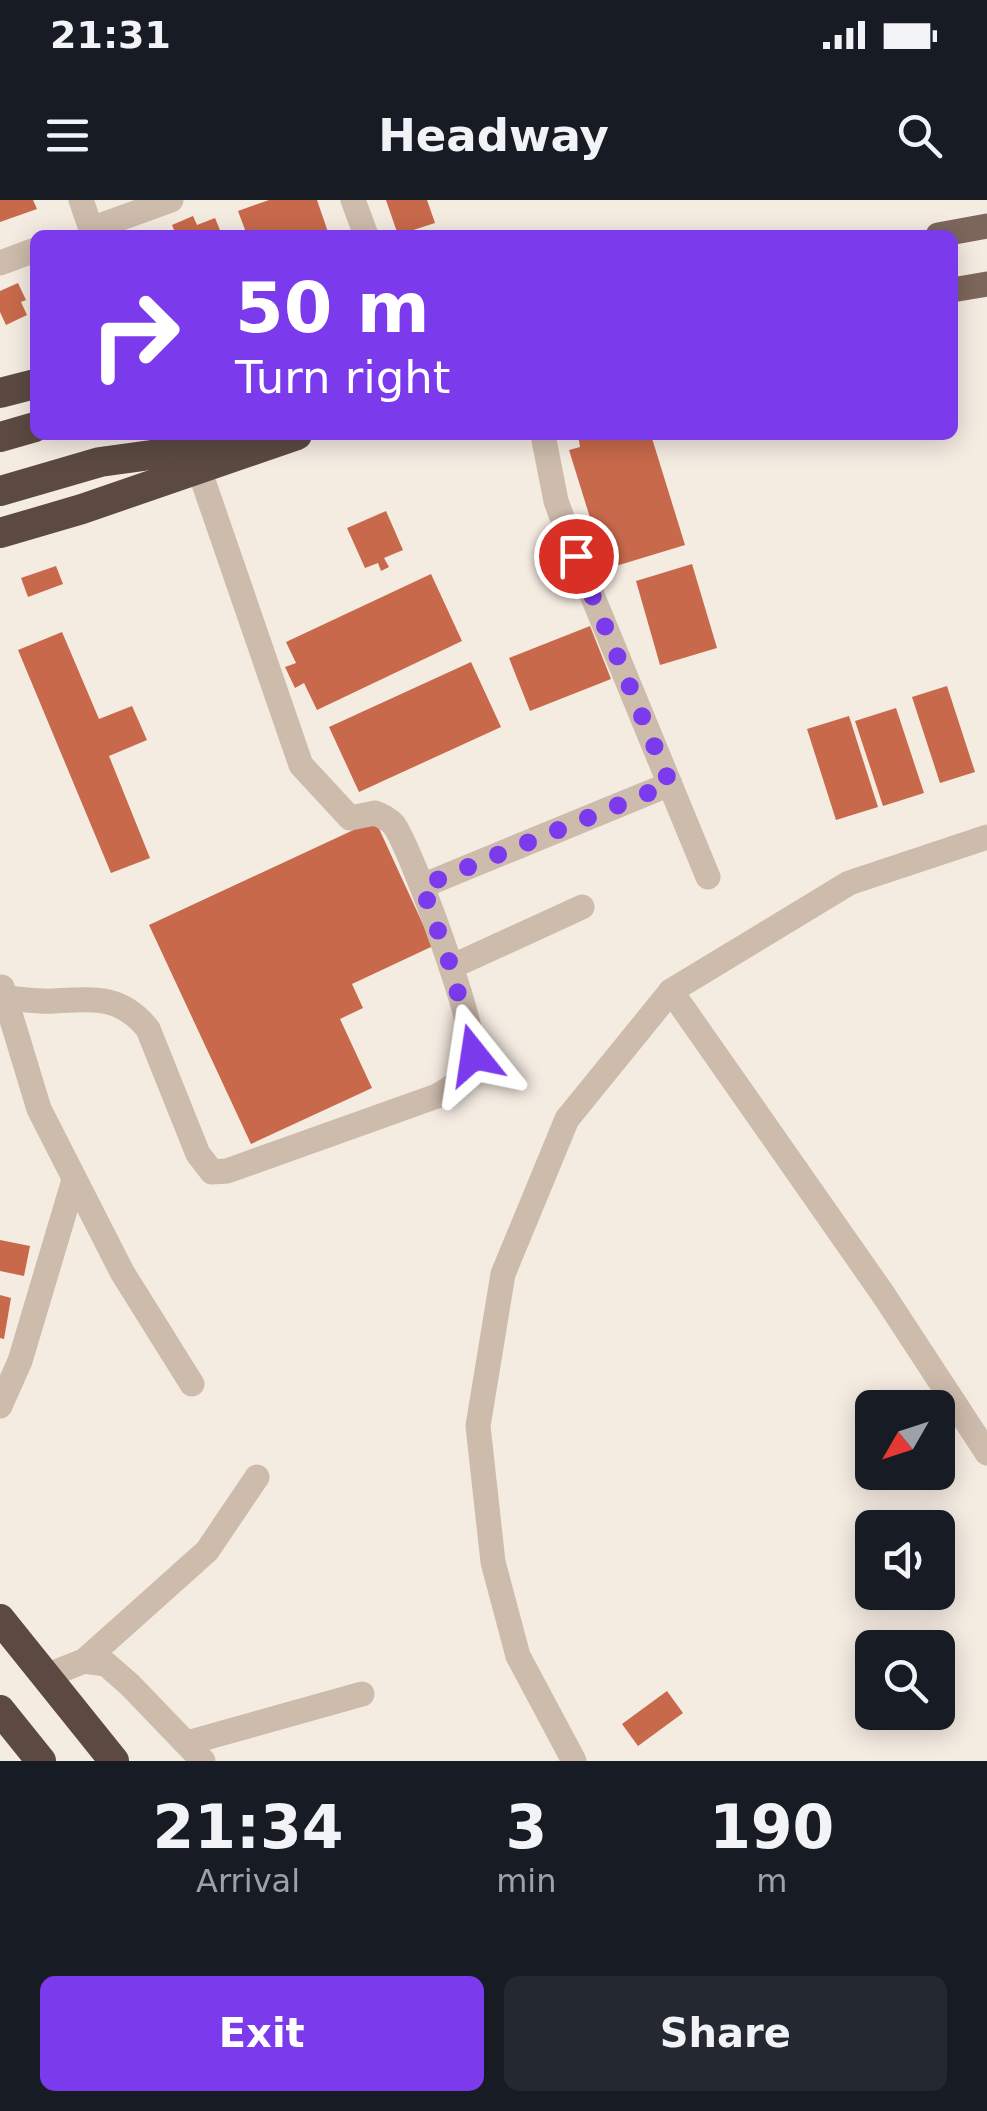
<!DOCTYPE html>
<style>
:root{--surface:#171b24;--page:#242831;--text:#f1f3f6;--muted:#9ea1a6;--accent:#7c3aed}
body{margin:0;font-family:"DejaVu Sans",sans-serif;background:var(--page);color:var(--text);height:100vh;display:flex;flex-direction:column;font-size:38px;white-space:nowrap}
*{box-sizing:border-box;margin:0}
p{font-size:32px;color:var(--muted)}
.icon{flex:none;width:55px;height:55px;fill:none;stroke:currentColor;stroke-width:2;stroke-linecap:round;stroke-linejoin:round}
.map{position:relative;height:1561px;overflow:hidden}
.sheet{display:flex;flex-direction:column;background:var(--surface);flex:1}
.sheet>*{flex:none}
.hud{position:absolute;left:30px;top:30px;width:928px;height:210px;border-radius:15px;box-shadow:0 5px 25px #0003;background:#7c3aed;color:#fff;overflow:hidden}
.needle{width:65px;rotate:231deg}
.fabs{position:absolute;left:855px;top:1190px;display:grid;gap:20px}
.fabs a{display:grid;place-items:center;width:100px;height:100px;border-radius:15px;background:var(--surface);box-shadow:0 5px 25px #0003;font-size:50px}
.pin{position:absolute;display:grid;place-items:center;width:85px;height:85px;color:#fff;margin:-42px;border:5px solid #fff;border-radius:50%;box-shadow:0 2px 10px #0007}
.me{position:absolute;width:110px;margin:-55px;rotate:345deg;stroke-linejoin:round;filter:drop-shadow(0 0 8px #0008)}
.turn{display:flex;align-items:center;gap:35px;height:210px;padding:0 40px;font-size:45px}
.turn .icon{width:130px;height:130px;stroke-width:2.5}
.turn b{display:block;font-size:70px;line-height:85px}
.eta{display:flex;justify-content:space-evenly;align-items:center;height:170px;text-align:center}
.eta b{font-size:60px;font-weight:600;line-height:70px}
.cta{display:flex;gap:20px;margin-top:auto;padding:20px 40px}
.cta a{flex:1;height:115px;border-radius:15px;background:var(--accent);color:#fff;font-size:40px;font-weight:600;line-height:115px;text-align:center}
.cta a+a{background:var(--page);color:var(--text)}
.status{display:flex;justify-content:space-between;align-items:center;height:70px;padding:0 50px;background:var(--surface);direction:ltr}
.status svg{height:28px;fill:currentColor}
header{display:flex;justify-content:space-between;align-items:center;height:130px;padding:0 40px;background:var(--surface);font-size:45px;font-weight:600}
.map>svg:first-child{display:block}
.building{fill:#c8694b}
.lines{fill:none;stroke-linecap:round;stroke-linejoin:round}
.minor{stroke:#cdbbac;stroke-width:25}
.major{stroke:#7d675c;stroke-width:25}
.highway{stroke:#5c4a42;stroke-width:30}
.route{stroke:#7c3aed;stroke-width:18;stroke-dasharray:0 32.4}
</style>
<div class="status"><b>21:31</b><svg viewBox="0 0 49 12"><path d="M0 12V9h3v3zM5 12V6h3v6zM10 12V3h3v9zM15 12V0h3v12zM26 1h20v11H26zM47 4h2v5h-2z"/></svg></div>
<header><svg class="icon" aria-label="menu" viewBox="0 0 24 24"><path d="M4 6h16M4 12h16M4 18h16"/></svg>Headway<svg class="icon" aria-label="search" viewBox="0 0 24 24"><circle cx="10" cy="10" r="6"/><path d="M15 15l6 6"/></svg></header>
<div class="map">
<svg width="987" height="1561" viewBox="0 0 987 1561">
<rect width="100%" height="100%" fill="#f4ebe1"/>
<g class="building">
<path d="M0,0H33L37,9L0,22Z"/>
<path d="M269,0H317L329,35H247L238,11Z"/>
<path d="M386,0H427L435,23L398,35Z"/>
<path d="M193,16L197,25L215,18L222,35H176L172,25Z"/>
<path d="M18,83L26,100L21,102L27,115L6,125L0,112V91Z"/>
<path d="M578,235H651L685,345L606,369L569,250L580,247Z"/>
<path d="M386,311L403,350L384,358L389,367L381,371L378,363L365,368L347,328Z"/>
<path d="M692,364L717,448L660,465L636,381Z"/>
<path d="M56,366L63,384L28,397L21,378Z"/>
<path d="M431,374L462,441L317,510L304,483L295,488L285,467L296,463L286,442Z"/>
<path d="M590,426L611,479L530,511L509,458Z"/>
<path d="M62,432L99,519L132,506L147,540L109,556L150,658L111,673L18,450Z"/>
<path d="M471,462L501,527L359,592L329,527Z"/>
<path d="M947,486L975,572L940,583L912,497Z"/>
<path d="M896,508L924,593L883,606L855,521Z"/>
<path d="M849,516L878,607L836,620L807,529Z"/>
<path d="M375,620L433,746L352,784L363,808L340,819L372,888L251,944L149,725Z"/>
<path d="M0,1040L30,1046L24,1076L0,1071Z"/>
<path d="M0,1095L11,1098L4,1139L0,1138Z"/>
<path d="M667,1491L683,1513L638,1546L622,1524Z"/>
</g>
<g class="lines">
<g class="minor">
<path d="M81,0L91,29L171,0"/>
<path d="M353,0L366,35"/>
<path d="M0,63L35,50"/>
<path d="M543,235L556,301L576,356L708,677"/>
<path d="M422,686L670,584"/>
<path d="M451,767L582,707"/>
<path d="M2,787L39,909L122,1072L192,1184"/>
<path d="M671,791L883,1094L987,1253"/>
<path d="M6,798C22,799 38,802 54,801C94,799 121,795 148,829L198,954L212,972L227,971L437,896C453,887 468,877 473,858C479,833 412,651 394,625C389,619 382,616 375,613L350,618L301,565L199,269"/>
<path d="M0,1206L20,1161L74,980"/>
<path d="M84,1461L207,1351L257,1277"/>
<path d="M46,1476L84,1461L106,1464L130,1485L203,1561"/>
<path d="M187,1543L362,1494"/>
<path d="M574,1561L518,1456L493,1362L478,1226L503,1074L567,919L671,791L849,683L987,637"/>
</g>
<g class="major">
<path d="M938,35L987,26"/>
<path d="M952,90L987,84"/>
</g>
<g class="highway">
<path d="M0,193L35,184"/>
<path d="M0,237L35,227"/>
<path d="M0,291L100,262L231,244"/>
<path d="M0,333L82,309L297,235"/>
<path d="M0,1419L114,1561"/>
<path d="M0,1510L41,1561"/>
</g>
</g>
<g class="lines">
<path class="route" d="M474,855L451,767L422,686L670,584L576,356"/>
</g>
</svg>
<div class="fabs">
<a><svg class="needle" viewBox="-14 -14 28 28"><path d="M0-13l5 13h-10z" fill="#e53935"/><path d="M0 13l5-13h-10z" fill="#9ea1a6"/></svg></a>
<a><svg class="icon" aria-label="sound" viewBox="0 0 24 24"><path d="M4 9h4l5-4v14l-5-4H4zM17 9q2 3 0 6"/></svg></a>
<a><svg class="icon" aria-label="search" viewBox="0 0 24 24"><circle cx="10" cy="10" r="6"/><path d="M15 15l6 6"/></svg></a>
</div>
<div class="pin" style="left:576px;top:356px;background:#d93025"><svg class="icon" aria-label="arrive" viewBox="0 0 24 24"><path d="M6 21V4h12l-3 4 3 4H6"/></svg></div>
<svg class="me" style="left:474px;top:855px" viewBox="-20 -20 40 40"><path d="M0-17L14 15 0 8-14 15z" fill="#7c3aed" stroke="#fff" stroke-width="4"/></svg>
<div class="hud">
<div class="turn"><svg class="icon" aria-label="right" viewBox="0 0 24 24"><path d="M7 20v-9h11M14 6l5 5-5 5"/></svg><div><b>50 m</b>Turn right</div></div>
</div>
</div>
<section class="sheet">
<div class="eta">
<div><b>21:34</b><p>Arrival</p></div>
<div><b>3</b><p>min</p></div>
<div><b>190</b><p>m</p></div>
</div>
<div class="cta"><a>Exit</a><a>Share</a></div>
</section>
